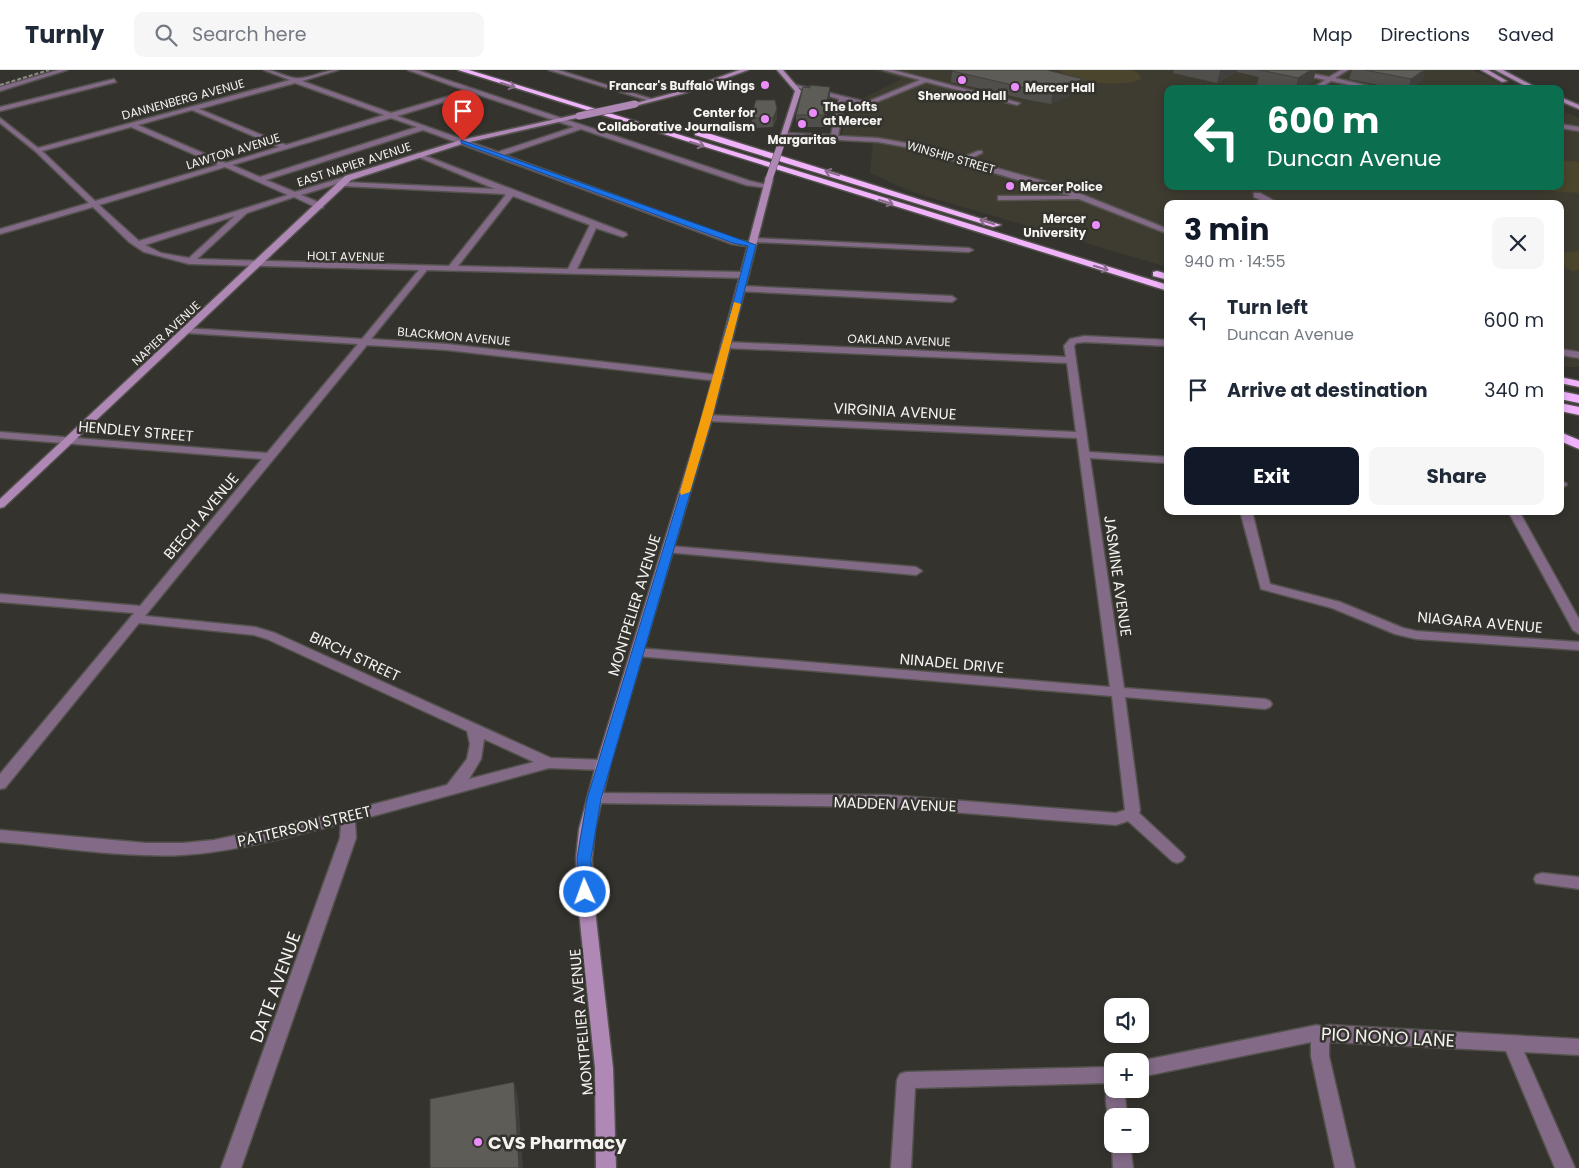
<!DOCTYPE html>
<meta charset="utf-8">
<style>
:root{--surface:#fff;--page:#f6f6f7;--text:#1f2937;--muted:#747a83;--line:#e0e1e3;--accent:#111827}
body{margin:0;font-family:Poppins,sans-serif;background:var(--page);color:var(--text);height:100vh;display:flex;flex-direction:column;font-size:19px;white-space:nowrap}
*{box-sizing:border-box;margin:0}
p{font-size:16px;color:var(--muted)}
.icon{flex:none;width:28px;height:28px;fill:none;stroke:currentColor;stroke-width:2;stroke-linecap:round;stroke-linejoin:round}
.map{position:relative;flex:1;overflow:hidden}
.drawer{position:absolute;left:1164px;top:130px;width:400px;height:315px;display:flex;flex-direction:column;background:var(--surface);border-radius:10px;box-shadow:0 2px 8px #0003}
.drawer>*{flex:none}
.banner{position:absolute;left:1164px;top:15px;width:400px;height:105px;border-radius:10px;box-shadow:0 2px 8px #0003;background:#0b6e4f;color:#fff;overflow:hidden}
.controls{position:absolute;left:1104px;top:928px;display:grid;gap:10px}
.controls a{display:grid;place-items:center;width:45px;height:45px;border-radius:10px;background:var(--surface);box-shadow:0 2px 8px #0003;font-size:25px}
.pin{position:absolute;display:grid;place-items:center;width:42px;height:42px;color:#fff;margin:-51px -21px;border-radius:50% 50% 50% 0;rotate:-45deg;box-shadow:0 0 5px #0007}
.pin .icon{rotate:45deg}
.me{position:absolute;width:55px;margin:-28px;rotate:358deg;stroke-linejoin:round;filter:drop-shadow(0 0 4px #0008)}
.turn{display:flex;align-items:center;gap:18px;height:105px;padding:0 20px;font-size:22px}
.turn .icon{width:65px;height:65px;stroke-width:2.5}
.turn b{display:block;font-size:35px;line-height:42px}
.round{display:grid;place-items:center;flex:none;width:52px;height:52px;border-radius:10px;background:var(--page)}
.overview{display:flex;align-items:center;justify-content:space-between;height:85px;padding:0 20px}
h1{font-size:30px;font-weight:700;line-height:38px;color:var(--accent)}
.primary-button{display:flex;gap:10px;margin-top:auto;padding:10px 20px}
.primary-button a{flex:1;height:58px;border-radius:10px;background:var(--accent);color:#fff;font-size:20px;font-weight:700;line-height:58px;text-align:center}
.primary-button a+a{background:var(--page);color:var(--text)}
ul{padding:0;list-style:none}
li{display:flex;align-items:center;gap:15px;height:70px;padding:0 20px}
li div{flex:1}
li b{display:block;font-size:19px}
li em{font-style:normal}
header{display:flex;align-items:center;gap:30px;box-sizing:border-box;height:70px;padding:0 25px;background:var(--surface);border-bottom:1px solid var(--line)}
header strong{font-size:24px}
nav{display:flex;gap:28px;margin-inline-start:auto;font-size:18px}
.search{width:350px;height:45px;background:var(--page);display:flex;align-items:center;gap:12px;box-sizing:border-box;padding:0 18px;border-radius:10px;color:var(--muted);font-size:19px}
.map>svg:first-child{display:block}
.built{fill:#3e3c31}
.green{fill:#4b452d}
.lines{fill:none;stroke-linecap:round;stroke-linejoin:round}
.street-casing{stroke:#53524d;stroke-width:3}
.secondary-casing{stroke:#53524d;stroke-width:3}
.highway-casing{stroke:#53524d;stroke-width:3}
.street{fill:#836a87;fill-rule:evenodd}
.secondary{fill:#b088b6;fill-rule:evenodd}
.highway{fill:#f1b4fc;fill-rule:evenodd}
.rail{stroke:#8b8a85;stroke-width:2;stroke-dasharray:4 2;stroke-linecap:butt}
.secondary-bridge-casing{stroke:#53524d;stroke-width:8;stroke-linecap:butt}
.secondary-bridge{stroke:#b088b6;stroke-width:7}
.wall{fill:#514f4b}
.shaded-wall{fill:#42403d}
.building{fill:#5e5c57;stroke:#42403d}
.oneway{stroke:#896d8b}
.route{fill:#1a73e8;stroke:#114b97}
.slow{fill:#f59e0b}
.poi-dot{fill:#eb8dfc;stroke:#34332e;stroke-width:2}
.labels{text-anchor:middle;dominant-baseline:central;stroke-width:5;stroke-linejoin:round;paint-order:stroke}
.far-poi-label{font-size:12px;font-weight:bold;fill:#f4f3f0;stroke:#34332e;text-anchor:end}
.far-street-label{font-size:12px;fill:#f4f3f0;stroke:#34332e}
.street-label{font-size:15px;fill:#f4f3f0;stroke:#34332e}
.near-street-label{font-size:18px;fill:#f4f3f0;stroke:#34332e}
.near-poi-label{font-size:18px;font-weight:bold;fill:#f4f3f0;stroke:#34332e;text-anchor:start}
</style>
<header>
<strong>Turnly</strong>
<div class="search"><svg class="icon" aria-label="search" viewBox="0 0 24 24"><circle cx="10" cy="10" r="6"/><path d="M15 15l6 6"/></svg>Search here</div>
<nav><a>Map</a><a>Directions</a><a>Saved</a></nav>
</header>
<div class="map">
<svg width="1579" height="1098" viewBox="0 0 1579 1098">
<rect width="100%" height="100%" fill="#34332e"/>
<path class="built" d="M875,0H1473L1512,19H1168V116H1560V40L1579,48V297H1560V134H1168L1167,197L912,122L870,103L873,71L842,64L850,35L902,9Z"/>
<g class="green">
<path d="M1059,0H1132L1138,3L1141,9C1125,18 1072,13 1059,0Z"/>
<path d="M1560,90L1579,92V123L1480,116H1560Z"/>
<path d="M1579,181V200L1572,201L1560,194V183Z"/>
</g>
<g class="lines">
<g class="street-casing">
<g id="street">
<path d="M58,0H67L0,21V17Z"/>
<path d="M264,0C276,0 284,7 295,8C306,10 324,0 338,0L302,11L391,43L467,21L408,0H417L750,111L771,116L767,118L746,115L581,59L504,85L737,170L755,173L756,175L752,177L732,174L423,60L266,110L295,122L348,106H351V110L343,112L495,119L416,86L415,85L418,83L626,163L627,165L623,167L596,158L577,199L744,202L748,205L744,208L427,200L371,269L447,274L718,305L723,308L718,311L447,280L367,275L145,546L255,557L275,563L551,688L603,690L608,691L610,695L608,699L603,700L549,698L355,751L356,768L241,1098H221L340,768L341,754C289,766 236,782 183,785C123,788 60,777 0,772V760L146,773H183L214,770L348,741L447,715L467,689L470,674L467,661L267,569L254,565L139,553L5,718L0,719V704L134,543L0,532V524L140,536L262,389L0,368V362L267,383L358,274L187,263L182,260L184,258L362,269L419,200L189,194L144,182L129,172L93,137L0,164V159L89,133L35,81L0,53V48L38,78L290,10ZM295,13L384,45L286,75L199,39ZM473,23L574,57L498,82L397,46ZM192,40L279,77L226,93L138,55ZM391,48L417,57L260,107L232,95ZM131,57L218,95L95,131L42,81ZM225,97L288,125L139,171L99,135ZM340,113L343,116L505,124V126L449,196L197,189L247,143L294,127L317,138H323V134L301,125ZM513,126L590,155L568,199L458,196ZM235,146L189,188L161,183L145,175ZM484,669L534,692L469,709L481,689Z"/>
<path d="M549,0H558L655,30L650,31Z"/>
<path d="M883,0H893L1020,33L1017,35L926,12L867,36L845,30L838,66L878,68L912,74L961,88L978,81H982V83L968,90L1061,116L1168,159V164L1079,129L998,130V126H1071L911,78L878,72L783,67L780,65L783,63L831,65L839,29L792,16V14L867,32L920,10Z"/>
<path d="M1282,0H1294L1329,7L1341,0H1348L1335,8L1381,19H1368L1331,11L1319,19H1311L1325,10Z"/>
<path d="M114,9L116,12L0,41V37Z"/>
<path d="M1560,54L1579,57V61L1560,58Z"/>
<path d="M1254,123H1260L1280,134H1269L1254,127Z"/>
<path d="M751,168L969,178L973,180L969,182L754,172H751Z"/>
<path d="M741,216L952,226L956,229L952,232L738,221L737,219Z"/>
<path d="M1084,266L1168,270V276L1084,272L1076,273L1074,276L1089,382L1168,387V393L1090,388L1124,618L1265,629L1270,631L1272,634L1270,637L1265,639L1125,627L1140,740L1139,743L1182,783L1185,787L1182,791L1177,793L1172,791L1128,751L1116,755L887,737L589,733L587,729L589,725L594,723L887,725L1116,743L1125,740L1112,626L637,586L631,582L637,578L1110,617L1077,368L707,351L702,348L707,345L1076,362L1067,293L726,278L721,275L726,272L1066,287L1064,276L1070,269Z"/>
<path d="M1560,279L1579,282V288L1560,285Z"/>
<path d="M1560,412L1566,413L1567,415L1560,418Z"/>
<path d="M1240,441H1252L1270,514L1340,532L1403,558L1416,561L1579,572V580L1416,569L1395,564L1332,538L1261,519Z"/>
<path d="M1508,441H1519L1579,549V564L1573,560Z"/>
<path d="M669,476L916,497L922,501L916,505L665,482L663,480Z"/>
<path d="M1542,803L1579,807V819L1536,813L1534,809L1536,805Z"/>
<path d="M1317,955L1323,957L1329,955L1579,969V985L1524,982L1575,1098H1555L1506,981L1331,972L1329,973V986L1355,1098H1335L1311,986V972L1140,1007V991Z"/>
<path d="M1112,997V1019H1124L1127,1046H1112V1053C1106,1044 1104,1024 1108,1013L915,1018L911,1098H891L897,1010L900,1004L906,1002Z"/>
<path d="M1112,1072V1074H1130L1133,1098H1113L1112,1074Z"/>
</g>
</g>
<g class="secondary-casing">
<g id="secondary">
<path d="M739,0H748L685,23L635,36L632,34L681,21Z"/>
<path d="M777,0H783L801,21L784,74L781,76L778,74L795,21Z"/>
<path d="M1481,0H1488L1507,11L1502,12Z"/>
<path d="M1495,0H1503L1539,19H1531Z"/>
<path d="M1560,27L1579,35V39L1560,31Z"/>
<path d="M579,44L581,45V47L465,73L351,110L4,437L0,438V429L345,106L461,70Z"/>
<path d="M766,107L773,109L712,348L610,695L595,759L592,788L593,822L613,998L616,1098H596L595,998L577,822L576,788L579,759L596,695L702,348Z"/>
</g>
</g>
<g class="highway-casing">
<g id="highway">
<path d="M458,0H469L1168,215V221Z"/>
<path d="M695,61H701L1001,155L993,157L695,65Z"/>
<path d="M1157,201L1168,204V210L1153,206V202Z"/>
<path d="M1560,307L1579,311V317L1560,313Z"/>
<path d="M1560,321L1579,325V333L1560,329Z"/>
<path d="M1560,333L1579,337V345L1560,341Z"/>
<path d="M1560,362L1579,370V379L1560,371Z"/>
</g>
</g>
<use href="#street" class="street"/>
<use href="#secondary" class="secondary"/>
<use href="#highway" class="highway"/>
<path class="rail" d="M0,15L49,0"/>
<g class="secondary-bridge-casing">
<g id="secondary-bridge">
<path d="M579,46L635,34"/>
<path d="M769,109L781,74"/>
</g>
</g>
<use href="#secondary-bridge" class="secondary-bridge"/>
</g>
<g class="wall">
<path d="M1174,0H1316L1313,11L1301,19H1274L1257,15L1259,7L1237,2L1217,13L1173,3Z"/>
<path d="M1352,0H1425L1422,10L1410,19H1399L1349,9Z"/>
<path d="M952,1L1083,9L1081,20L1051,34L1029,30L951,12Z"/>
<path d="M830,17V28L824,57H796V45Z"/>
<path d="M752,43L777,48L773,57L754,58L752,51Z"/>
</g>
<g class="shaded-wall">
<path d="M1220,0H1237V2L1217,13Z"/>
<path d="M1311,0H1316L1313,11L1301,19H1296L1298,8Z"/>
<path d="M1424,0H1425L1422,10L1410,19H1408L1411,9Z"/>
<path d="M1083,9L1081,20L1051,34L1053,23Z"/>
<path d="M830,17V28L824,57V45Z"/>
<path d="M777,39V48L773,57V48Z"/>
<path d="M514,1012L518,1029L523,1098H519Z"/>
</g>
<g class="building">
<path d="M953,0H1047L1083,9L1053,23L1030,19L952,1Z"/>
<path d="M1260,0H1311L1298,8Z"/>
<path d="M1365,0H1424L1411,9Z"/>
<path d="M810,15L830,17L824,45H796L803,17L810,18Z"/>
<path d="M756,30H775L777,39L773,48H754L752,43Z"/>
<path d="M514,1012L519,1098H430V1029Z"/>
</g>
<defs><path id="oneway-shaft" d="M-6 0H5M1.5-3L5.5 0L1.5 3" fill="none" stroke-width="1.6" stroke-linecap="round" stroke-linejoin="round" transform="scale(1.25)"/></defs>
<g class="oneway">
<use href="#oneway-shaft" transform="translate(508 15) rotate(17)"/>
<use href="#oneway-shaft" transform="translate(697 74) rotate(17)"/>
<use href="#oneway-shaft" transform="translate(832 103) rotate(-163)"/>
<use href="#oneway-shaft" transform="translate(886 132) rotate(17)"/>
<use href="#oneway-shaft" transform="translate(987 152) rotate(-162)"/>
<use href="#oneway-shaft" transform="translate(1101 198) rotate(17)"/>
</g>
<path class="route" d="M461,70L756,175L712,348L601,729L591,788L592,822L590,826H580L578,822L577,788L587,729L703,348L748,176L733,173L461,73Z"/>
<path class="slow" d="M734,232L741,234L712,348L690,422L681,425L680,422Z"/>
<g class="poi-dot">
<circle cx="962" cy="10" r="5"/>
<circle cx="765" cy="15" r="5"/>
<circle cx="1015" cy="17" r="5"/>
<circle cx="813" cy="43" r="5"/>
<circle cx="765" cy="49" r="5"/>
<circle cx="802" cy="54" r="5"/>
<circle cx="1010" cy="116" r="5"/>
<circle cx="1096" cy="155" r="5"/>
<circle cx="478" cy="1072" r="5"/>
</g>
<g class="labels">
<g class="far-poi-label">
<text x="755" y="15">Francar's Buffalo Wings</text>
<text x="1025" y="17" text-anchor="start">Mercer Hall</text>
<text x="962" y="25" text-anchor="middle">Sherwood Hall</text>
<text x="823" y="36" text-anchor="start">The Lofts<tspan x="823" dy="14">at Mercer</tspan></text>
<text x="755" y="42">Center for<tspan x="755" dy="14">Collaborative Journalism</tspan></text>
<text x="802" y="69" text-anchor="middle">Margaritas</text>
<text x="1020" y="116" text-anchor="start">Mercer Police</text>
<text x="1086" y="148">Mercer<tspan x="1086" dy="14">University</tspan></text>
</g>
<g class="far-street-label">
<text transform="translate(183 29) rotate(-15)">DANNENBERG AVENUE</text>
<text transform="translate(233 81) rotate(-17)">LAWTON AVENUE</text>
<text transform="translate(951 87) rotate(16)">WINSHIP STREET</text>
<text transform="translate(354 94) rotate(-18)">EAST NAPIER AVENUE</text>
<text transform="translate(346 186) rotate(1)">HOLT AVENUE</text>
<text transform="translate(166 263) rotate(-43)">NAPIER AVENUE</text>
<text transform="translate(454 266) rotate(5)">BLACKMON AVENUE</text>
<text transform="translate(899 270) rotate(2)">OAKLAND AVENUE</text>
</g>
<g class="street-label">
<text transform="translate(895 341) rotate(3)">VIRGINIA AVENUE</text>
<text transform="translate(136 361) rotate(5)">HENDLEY STREET</text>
<text transform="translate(201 446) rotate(-50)">BEECH AVENUE</text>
<text transform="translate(1118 506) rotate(82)">JASMINE AVENUE</text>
<text transform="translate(634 535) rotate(-73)">MONTPELIER AVENUE</text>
<text transform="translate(1480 552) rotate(5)">NIAGARA AVENUE</text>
<text transform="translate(355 586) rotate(25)">BIRCH STREET</text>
<text transform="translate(952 593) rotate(5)">NINADEL DRIVE</text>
<text transform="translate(895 734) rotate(2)">MADDEN AVENUE</text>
<text transform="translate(304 756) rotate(-13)">PATTERSON STREET</text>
<text transform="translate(581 952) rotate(-95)">MONTPELIER AVENUE</text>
</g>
<g class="near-street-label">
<text transform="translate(275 917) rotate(-70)">DATE AVENUE</text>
<text transform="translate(1388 967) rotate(3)">PIO NONO LANE</text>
</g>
<g class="near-poi-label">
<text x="488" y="1072">CVS Pharmacy</text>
</g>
</g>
</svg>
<div class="controls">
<a><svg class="icon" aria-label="sound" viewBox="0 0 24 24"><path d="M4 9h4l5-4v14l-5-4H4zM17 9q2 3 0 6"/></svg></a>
<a>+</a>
<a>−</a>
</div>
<div class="pin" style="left:463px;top:71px;background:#d93025"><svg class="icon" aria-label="arrive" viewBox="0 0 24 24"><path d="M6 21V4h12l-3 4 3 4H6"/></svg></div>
<svg class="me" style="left:585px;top:822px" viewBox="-20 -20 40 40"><circle r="17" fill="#1a73e8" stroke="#fff" stroke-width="3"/><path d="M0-11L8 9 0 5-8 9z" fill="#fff"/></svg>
<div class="banner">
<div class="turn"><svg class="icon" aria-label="left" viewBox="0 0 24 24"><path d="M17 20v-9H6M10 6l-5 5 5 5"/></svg><div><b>600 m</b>Duncan Avenue</div></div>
</div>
<section class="drawer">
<div class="overview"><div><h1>3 min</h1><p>940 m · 14:55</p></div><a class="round"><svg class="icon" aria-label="close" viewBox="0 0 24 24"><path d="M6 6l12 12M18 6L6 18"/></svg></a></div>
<ul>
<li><svg class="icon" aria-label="left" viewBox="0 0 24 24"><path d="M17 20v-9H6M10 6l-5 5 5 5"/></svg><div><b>Turn left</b><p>Duncan Avenue</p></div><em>600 m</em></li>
<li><svg class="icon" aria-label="arrive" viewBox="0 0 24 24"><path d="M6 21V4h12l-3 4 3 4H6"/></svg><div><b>Arrive at destination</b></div><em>340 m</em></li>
</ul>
<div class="primary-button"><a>Exit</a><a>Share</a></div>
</section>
</div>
